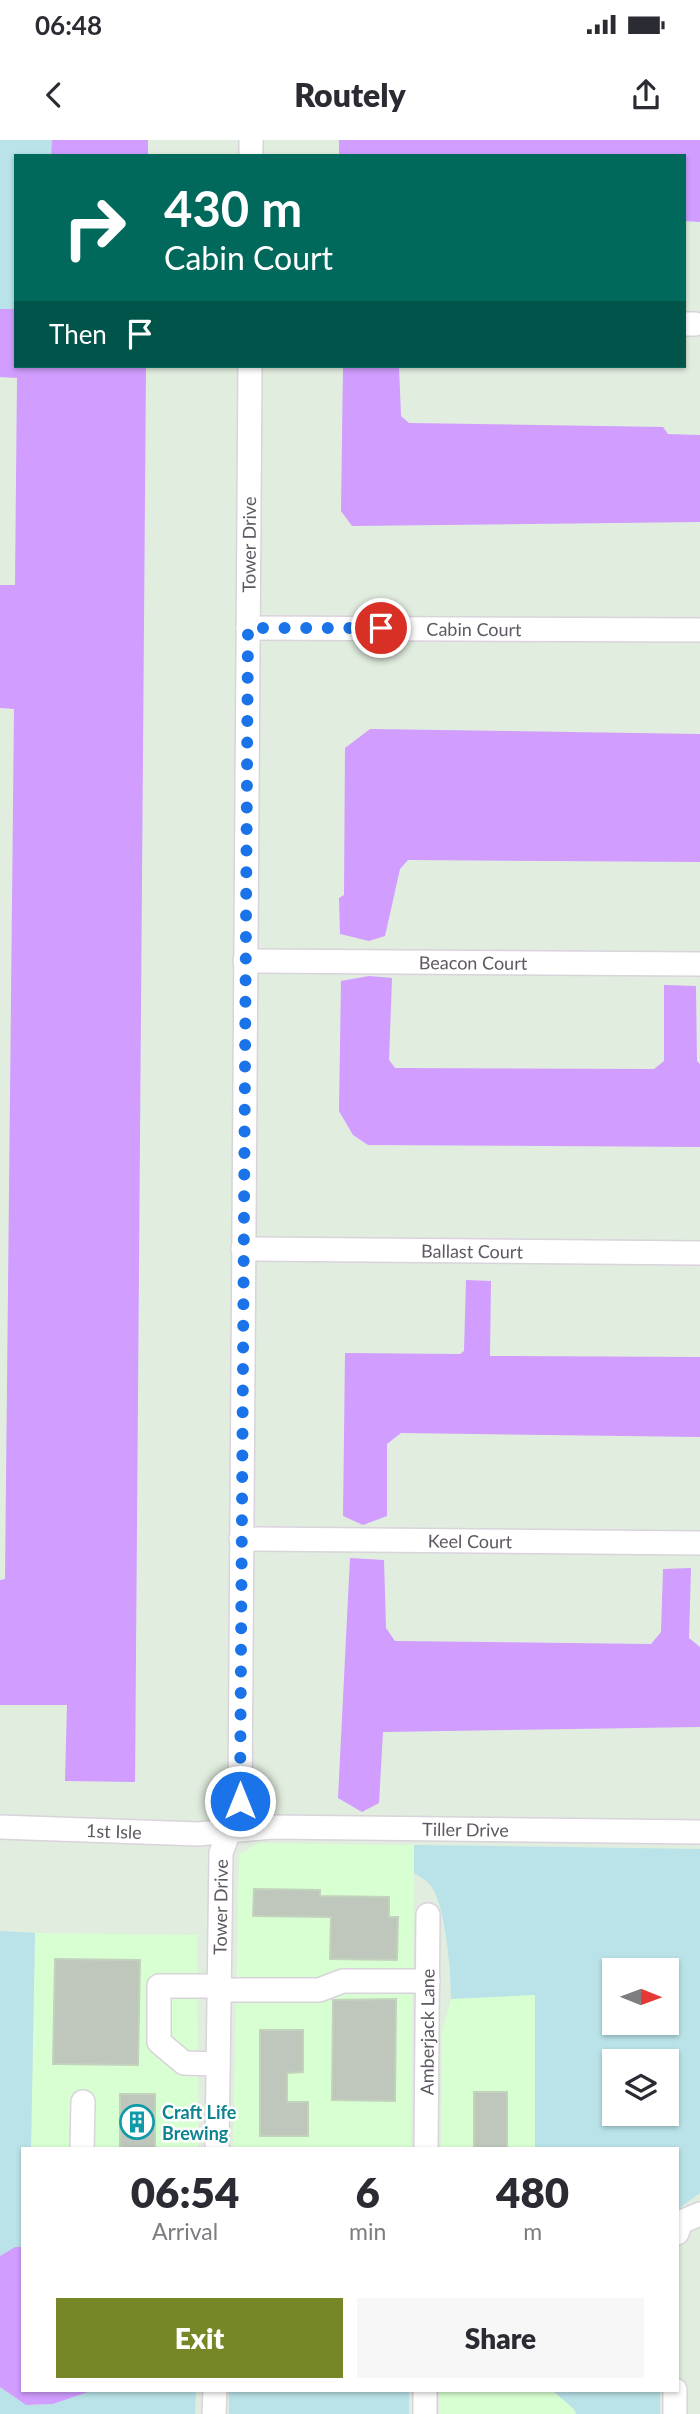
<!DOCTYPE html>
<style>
:root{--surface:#fff;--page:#f7f7f7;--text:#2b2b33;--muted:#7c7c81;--accent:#768728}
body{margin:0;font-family:Lato,sans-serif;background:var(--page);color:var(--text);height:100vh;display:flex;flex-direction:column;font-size:26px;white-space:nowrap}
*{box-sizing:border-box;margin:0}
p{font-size:23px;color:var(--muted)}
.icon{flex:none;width:38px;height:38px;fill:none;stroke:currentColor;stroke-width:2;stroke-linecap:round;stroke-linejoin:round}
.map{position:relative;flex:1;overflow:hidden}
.details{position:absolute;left:21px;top:2007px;width:658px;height:245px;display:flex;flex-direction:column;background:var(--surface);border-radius:0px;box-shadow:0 2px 5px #0004}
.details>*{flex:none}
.banner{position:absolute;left:14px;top:14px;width:672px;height:214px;border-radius:0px;box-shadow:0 2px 5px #0004;background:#00695c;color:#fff;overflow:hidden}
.needle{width:46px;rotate:91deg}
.tools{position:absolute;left:602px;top:1818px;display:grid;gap:14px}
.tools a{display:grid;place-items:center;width:77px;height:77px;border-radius:0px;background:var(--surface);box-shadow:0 2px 5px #0004;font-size:35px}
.pin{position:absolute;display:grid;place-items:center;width:60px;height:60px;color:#fff;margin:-30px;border:4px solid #fff;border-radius:50%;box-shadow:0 2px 7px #0007}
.me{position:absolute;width:77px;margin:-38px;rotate:0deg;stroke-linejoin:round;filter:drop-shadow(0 0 5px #0008)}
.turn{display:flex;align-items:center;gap:24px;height:147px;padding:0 35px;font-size:32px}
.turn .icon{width:91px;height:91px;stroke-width:2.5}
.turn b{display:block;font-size:49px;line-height:60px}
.then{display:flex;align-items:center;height:66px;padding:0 35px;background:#0003;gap:14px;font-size:26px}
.eta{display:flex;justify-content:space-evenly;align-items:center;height:119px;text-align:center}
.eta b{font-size:42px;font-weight:800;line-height:49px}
.button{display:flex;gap:14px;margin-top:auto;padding:14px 35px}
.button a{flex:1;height:80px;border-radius:0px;background:var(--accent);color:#fff;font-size:28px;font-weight:800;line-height:80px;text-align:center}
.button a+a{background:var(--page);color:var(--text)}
.status{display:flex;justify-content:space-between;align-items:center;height:49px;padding:0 35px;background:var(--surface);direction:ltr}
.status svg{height:19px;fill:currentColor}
header{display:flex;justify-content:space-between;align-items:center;height:91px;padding:0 35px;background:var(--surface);font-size:32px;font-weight:800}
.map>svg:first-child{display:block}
.commercial{fill:#d8ffd2}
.green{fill:#b9e3e8;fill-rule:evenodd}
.water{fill:#d19dff}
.building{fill:#bfc7bc;stroke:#c2d2bd;stroke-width:2}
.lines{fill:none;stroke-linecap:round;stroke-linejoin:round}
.minor-casing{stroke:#d9d3db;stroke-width:26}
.minor{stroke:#fff;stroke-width:23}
.route{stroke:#1a73e8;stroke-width:12;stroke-dasharray:0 21.6}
.labels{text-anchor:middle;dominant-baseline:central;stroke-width:5;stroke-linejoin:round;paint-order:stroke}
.street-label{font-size:18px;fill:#5f5862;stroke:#fff}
.culture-label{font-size:18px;font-weight:bold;fill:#0d838f;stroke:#fff;text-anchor:start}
</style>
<div class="status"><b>06:48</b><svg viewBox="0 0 49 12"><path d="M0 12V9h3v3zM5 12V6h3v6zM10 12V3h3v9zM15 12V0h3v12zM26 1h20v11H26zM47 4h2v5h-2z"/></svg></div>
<header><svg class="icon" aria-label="back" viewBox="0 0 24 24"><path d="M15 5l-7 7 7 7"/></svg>Routely<svg class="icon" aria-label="share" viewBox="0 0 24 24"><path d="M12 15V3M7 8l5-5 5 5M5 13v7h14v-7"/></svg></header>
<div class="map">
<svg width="700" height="2274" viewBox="0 0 700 2274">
<rect width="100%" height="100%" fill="#e1eddf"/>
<g class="commercial">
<path d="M258,1703L414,1705L411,2009H233L239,1715Z"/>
<path d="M35,1793L197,1795L198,2009H31Z"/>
<path d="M535,1854V2009H441L442,1893L451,1859Z"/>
<path d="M439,2250L553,2251L574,2269L576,2274H439Z"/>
</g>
<g class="green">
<path d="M0,0H52L51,16H16V169H0Z"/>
<path d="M414,1705L700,1709V2053L677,2070V2009H535V1855L451,1859C451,1833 446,1767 431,1746C428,1741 419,1736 414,1733ZM614,1830H667V1883H614ZM614,1922H667V1974H614Z"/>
<path d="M0,1791L35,1793L31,2009H23V2107H15L0,2116Z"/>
<path d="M0,2247L26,2265L53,2264L91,2251H196L195,2274H0Z"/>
<rect x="229" y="2251" width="180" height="23"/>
<path d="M553,2251H660V2274H576L574,2269Z"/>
</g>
<g class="water">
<path d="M52,0H148V16H51Z"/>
<path d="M339,0H700V82L684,81V16H339Z"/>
<path d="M0,169H16V226H146L135,1642L65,1641L67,1565H0V1440L5,1439L14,569L0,568V445H15L17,238L0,237Z"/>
<path d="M343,226H399L401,276L409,283L663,287L668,294L700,295V382L352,386L341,371Z"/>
<path d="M370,589L700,594V722L408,720L400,729L385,796L369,801L340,794L339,758L344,755L345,608Z"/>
<path d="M369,836L392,838L389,920L395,928L654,929L664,921V845L696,846L697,921L700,924V1007L368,1005L353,995L339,971L341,841Z"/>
<path d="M466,1140L491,1141L490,1216L700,1217V1297L401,1293L387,1304V1376L363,1385L343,1376L345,1213L460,1214L464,1211Z"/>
<path d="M350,1418L384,1420L386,1488L395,1501L651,1504L661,1492L663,1429L691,1428L689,1498L700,1507V1587L383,1592L379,1663L362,1672L338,1658Z"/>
<path d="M15,2107H23V2250L91,2251L53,2264L26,2265L0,2247V2116Z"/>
</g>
<g class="building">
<path d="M254,1749L320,1750V1756L389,1757V1777H398L397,1820L330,1819L331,1777L253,1776Z"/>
<path d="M55,1819L140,1820L138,1925L53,1924Z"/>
<path d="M396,1859L395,1961L332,1960L333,1860Z"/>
<path d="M260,1890H303V1932L287,1933V1962H308V1996H260Z"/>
<rect x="474" y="1952" width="33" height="57"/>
<rect x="120" y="1954" width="35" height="55"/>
</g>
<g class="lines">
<g class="minor-casing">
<g id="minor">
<path d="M251,16V0"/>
<path d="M684,184H695"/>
<path id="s1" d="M248,488L700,490"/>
<path id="s2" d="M245,821L700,824"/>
<path id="s3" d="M243,1109L700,1113"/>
<path id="s4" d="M241,1399L700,1403"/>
<path id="s5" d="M0,1687L198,1694L272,1687L700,1692"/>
<path d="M219,1850H319L343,1841H428"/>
<path d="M218,1924L184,1923L159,1902V1846H219"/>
<path d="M82,2009L83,1962"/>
<path id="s6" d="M217,2009L221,1713L240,1661L250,226"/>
<path id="s7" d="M426,2009L428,1775"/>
<path d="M677,2093L681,2082L700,2074"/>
<path d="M214,2274L215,2250"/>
<path d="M425,2274V2250"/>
<path d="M675,2274V2250"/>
</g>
</g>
<use href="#minor" class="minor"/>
</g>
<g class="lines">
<path class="route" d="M240,1661L248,488H381"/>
</g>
<defs>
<g id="building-ring" transform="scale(1.75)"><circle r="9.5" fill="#fff" stroke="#0f9aa8" stroke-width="1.5"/><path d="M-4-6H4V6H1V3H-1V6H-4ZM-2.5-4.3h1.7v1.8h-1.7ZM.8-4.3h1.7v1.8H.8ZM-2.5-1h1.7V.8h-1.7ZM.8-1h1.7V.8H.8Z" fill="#0f9aa8"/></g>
</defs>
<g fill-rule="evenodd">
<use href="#building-ring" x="137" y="1982"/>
</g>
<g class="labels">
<g class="street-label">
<text stroke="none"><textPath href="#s6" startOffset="1608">Tower Drive</textPath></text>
<text stroke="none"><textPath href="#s1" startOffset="226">Cabin Court</textPath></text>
<text stroke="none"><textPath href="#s2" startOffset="228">Beacon Court</textPath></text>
<text stroke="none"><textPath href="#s3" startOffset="229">Ballast Court</textPath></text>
<text stroke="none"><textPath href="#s4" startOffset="229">Keel Court</textPath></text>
<text stroke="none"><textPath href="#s5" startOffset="466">Tiller Drive</textPath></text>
<text stroke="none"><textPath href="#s5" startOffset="114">1st Isle</textPath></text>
<text stroke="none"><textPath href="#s6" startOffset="242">Tower Drive</textPath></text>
<text stroke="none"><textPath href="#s7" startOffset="117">Amberjack Lane</textPath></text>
</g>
<g class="culture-label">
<text x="162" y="1972">Craft Life<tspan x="162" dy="21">Brewing</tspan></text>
</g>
</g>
</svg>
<div class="tools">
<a><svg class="needle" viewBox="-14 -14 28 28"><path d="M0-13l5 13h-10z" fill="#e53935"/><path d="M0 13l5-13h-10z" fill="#7c7c81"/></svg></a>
<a><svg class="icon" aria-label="layers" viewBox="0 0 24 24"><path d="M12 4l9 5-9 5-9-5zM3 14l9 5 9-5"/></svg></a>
</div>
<div class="pin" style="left:381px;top:488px;background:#d93025"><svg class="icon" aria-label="arrive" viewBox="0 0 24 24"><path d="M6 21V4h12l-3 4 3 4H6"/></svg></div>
<svg class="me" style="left:240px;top:1661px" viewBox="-20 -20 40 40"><circle r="17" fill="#1a73e8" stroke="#fff" stroke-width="3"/><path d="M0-11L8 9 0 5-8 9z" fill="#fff"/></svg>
<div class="banner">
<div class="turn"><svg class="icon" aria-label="right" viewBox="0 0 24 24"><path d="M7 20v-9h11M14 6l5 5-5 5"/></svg><div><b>430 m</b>Cabin Court</div></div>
<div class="then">Then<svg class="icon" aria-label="arrive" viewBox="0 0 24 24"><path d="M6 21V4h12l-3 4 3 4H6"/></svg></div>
</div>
<section class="details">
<div class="eta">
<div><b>06:54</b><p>Arrival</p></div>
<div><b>6</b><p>min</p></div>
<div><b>480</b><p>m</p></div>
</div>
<div class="button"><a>Exit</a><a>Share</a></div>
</section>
</div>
